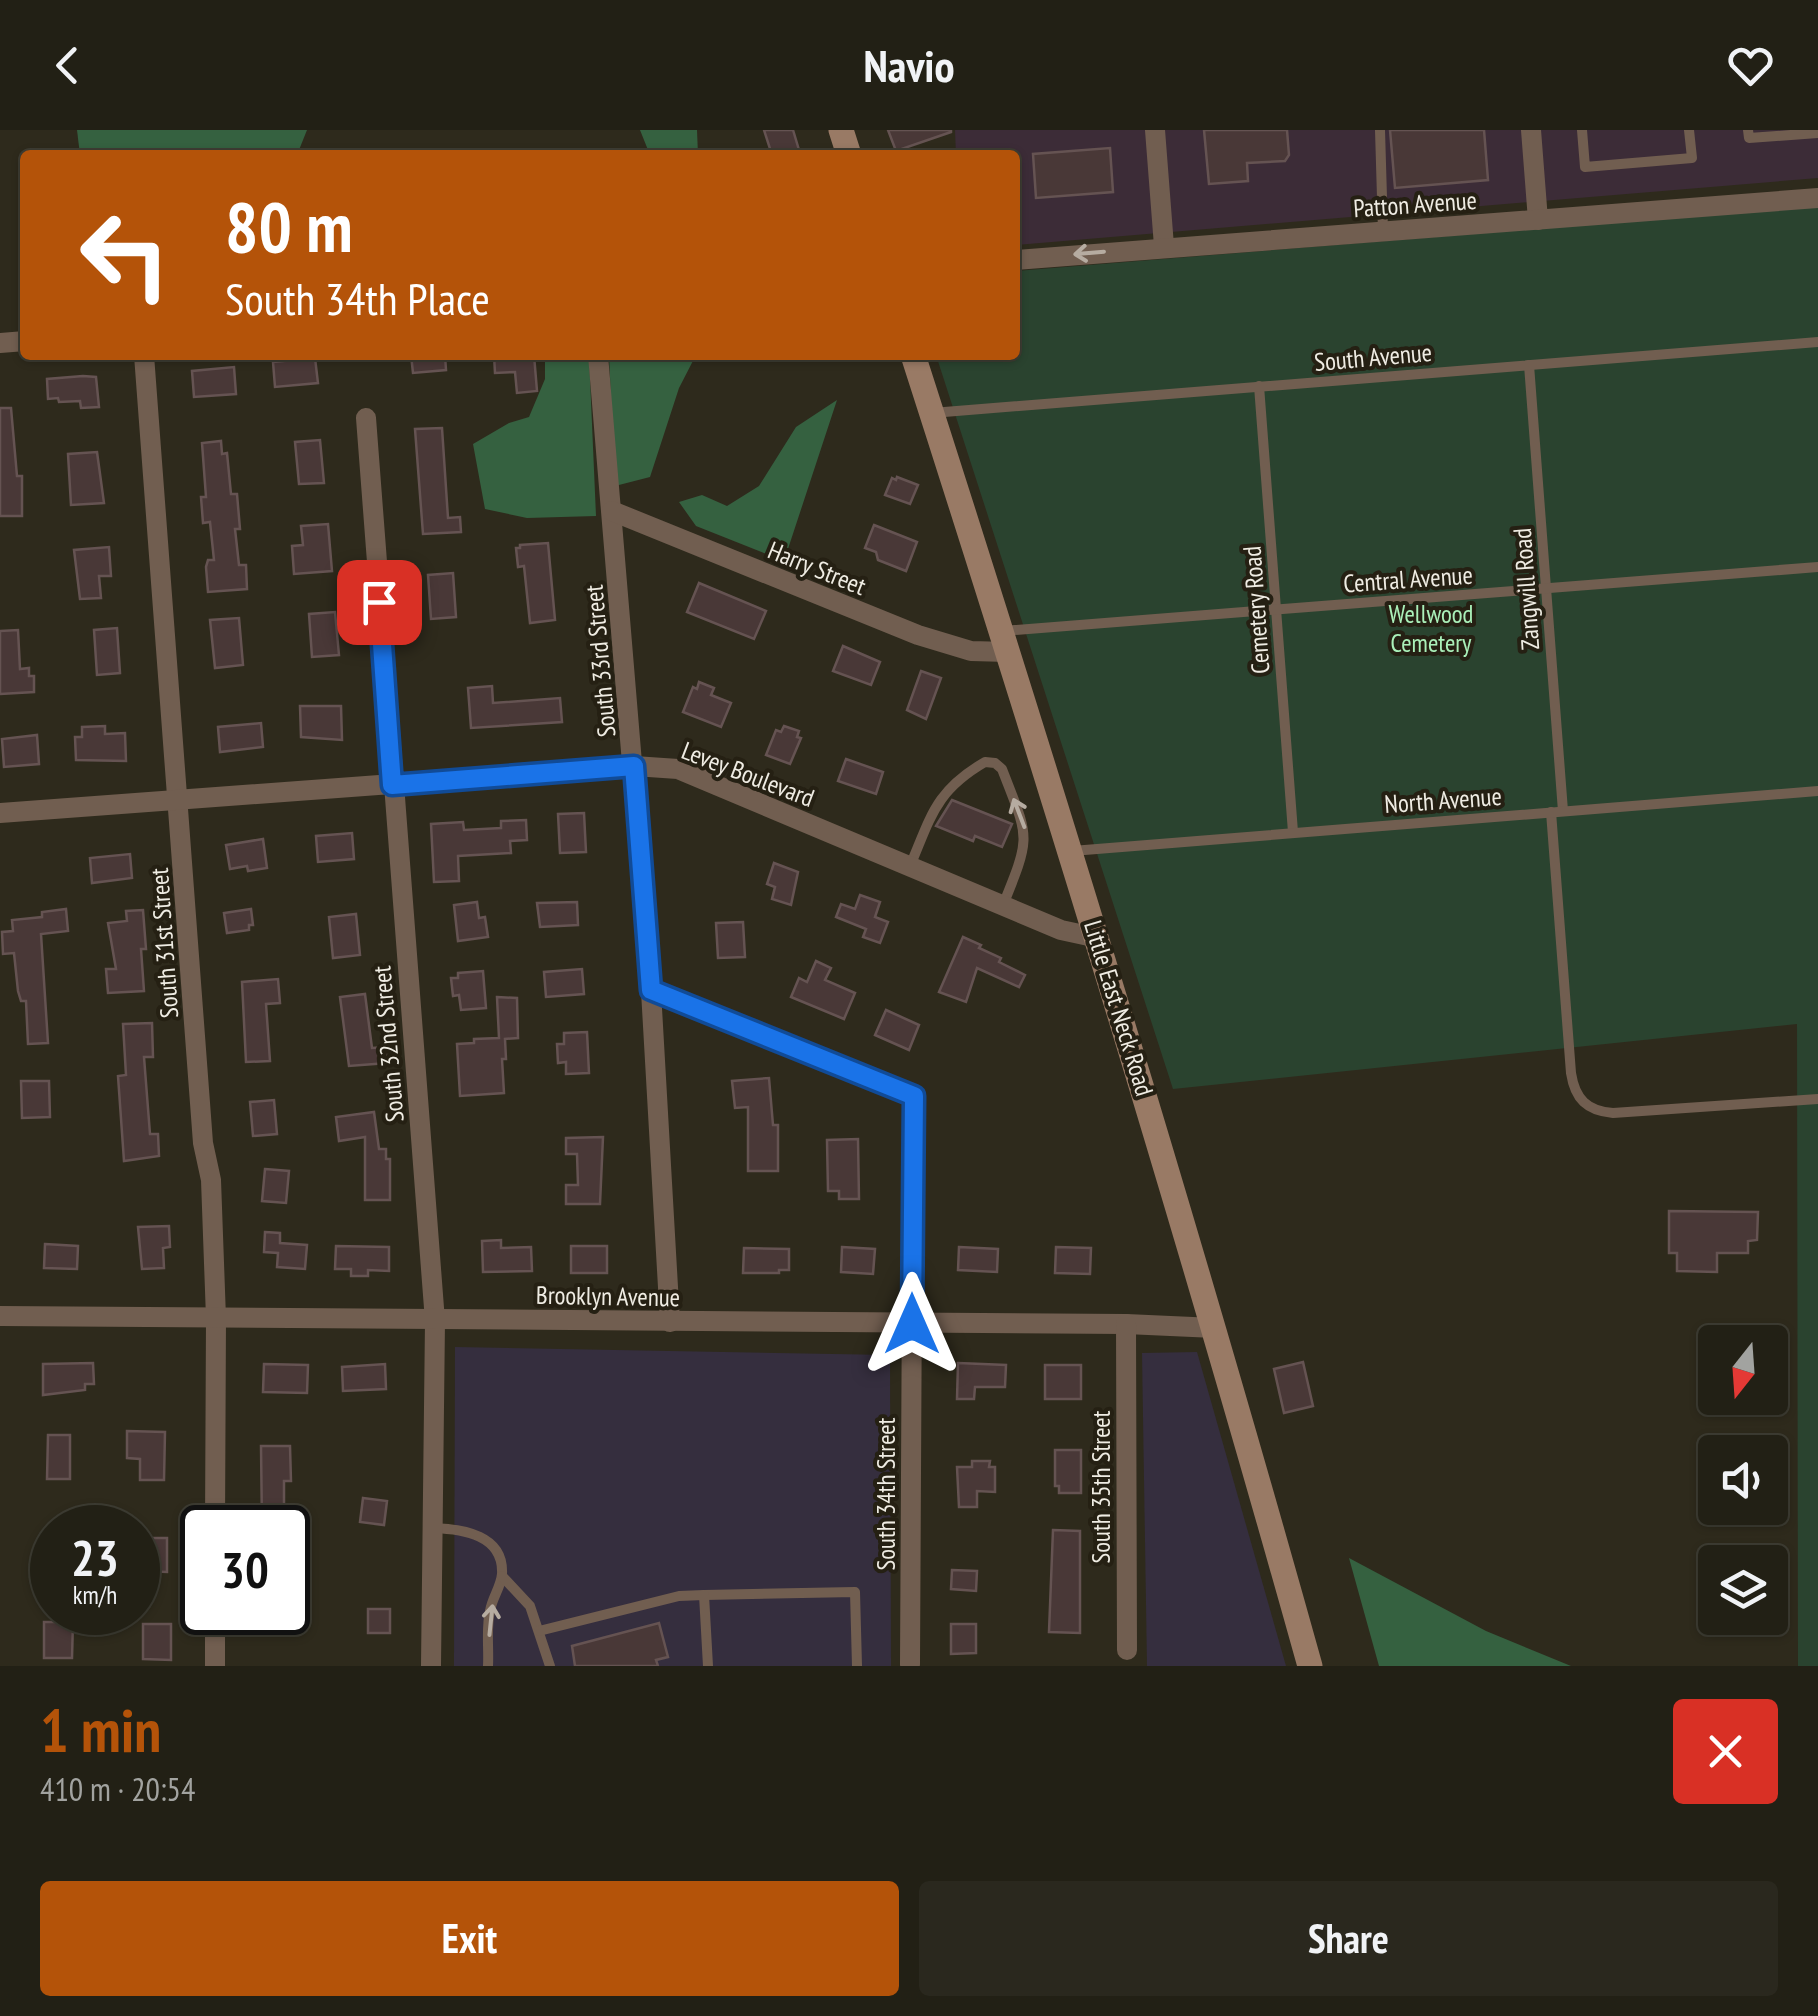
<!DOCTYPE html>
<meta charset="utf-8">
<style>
:root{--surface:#222015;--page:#2a281e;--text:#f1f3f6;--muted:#a2a3a0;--line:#3f3e34;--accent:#b45309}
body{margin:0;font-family:"PT Sans Narrow",sans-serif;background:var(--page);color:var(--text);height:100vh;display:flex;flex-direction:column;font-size:38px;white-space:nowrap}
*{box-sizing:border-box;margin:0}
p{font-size:32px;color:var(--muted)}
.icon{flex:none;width:55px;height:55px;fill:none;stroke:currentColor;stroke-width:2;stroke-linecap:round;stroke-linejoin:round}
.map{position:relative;height:1536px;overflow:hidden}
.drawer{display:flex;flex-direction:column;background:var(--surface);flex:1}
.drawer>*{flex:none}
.top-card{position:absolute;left:20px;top:20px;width:1000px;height:210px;border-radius:10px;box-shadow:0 2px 8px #0004,0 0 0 2px var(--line);background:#b45309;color:#fff;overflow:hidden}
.needle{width:65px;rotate:197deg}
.buttons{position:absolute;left:1698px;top:1195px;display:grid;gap:20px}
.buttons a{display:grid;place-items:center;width:90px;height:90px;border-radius:10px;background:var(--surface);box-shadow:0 2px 8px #0004,0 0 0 2px var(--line);font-size:50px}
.speed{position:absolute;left:30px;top:1375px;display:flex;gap:20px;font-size:50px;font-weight:700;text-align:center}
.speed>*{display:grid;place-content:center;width:130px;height:130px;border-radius:50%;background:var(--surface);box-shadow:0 2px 8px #0004,0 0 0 2px var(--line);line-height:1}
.speed small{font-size:25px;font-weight:400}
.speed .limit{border:5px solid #111;border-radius:15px;background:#fff;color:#111}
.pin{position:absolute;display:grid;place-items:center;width:85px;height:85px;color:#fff;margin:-42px;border-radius:20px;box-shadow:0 5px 15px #0006}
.me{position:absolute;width:110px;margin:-55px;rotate:0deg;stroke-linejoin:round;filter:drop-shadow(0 0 8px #0008)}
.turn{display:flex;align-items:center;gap:35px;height:210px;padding:0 40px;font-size:45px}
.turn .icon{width:130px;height:130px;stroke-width:2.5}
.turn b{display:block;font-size:70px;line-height:85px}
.round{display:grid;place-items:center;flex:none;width:105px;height:105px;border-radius:10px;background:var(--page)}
.headline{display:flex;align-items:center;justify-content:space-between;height:170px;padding:0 40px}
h1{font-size:60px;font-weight:800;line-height:75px;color:var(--accent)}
.button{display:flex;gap:20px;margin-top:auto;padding:20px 40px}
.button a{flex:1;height:115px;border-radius:10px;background:var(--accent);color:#fff;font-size:40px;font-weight:800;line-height:115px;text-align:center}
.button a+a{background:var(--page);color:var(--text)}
header{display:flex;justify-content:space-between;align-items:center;height:130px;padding:0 40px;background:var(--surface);font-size:45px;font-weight:800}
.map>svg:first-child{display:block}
.industrial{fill:#3c2c37}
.education{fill:#352e3e}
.green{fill:#2a432f}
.forest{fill:#356140}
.building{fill:#493837;stroke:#655352;stroke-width:2.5}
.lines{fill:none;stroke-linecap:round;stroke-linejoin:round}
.lane{stroke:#715e50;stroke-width:10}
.street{stroke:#715e50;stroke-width:20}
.secondary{stroke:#997a65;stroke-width:25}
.oneway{stroke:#b6aca1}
.route-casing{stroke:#114b97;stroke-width:25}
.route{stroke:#1a73e8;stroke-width:18}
.labels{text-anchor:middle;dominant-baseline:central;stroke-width:8;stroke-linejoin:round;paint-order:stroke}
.street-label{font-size:25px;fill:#efece3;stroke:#252013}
.park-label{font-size:25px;fill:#aaf0b9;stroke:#252013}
</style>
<header><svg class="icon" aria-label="back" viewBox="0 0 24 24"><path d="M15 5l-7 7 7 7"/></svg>Navio<svg class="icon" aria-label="heart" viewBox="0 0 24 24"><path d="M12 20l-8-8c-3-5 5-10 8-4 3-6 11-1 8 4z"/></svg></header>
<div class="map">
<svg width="1818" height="1536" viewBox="0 0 1818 1536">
<rect width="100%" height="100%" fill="#2e2a1c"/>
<path class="industrial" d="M955,0H1818V48L1015,115V25H956Z"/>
<g class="education">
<path d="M455,1217L890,1225L891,1536H454Z"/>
<path d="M1197,1222L1286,1536H1147L1142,1223Z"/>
</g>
<path class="green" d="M1818,76V1536H1798L1797,894L1173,959L936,225H1015V141Z"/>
<g class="forest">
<path d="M77,0H307L297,25H80Z"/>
<path d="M640,0H697L698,25H650Z"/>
<path d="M545,225H589L596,386L527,388L485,379L473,314L509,293L529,287L545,249Z"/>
<path d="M609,225H696L679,258L650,347L615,356Z"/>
<path d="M837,270L785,428L774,427L696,396L679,372L702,365L727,376L759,356L796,297Z"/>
<path d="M1349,1428L1486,1501L1571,1536H1379Z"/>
</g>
<g class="building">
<path d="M764,0H793L799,20L772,25Z"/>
<path d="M888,0H951V2L896,21Z"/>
<path d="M1204,0H1287L1289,25L1285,31L1247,33L1248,51L1209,54Z"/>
<path d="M1390,0H1484L1488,50L1395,58Z"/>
<path d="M1110,18L1113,62L1036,68L1033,24Z"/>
<path d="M411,225H445L446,240L413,243Z"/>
<path d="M494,225H534L537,261L517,263L515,242L495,243Z"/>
<path d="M315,228L318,253L275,257L273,232Z"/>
<path d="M234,237L236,264L194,267L192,241Z"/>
<path d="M83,246L96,247L99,277L81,278L80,271L59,272L58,268L48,269L47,249Z"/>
<path d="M0,278H11L17,346H22V386H0Z"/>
<path d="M442,298L448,388L460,387L461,402L423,404L415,299Z"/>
<path d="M320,310L324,353L299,354L295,312Z"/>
<path d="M221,311L222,324L227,323L231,364H237L240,399H235L239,435H246L247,459L208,462L206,437L208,430H214L210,392L203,393L201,367H206L202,313Z"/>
<path d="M97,322L104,373L71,375L68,324Z"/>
<path d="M897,347L918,355L910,374L885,365L892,348L896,350Z"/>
<path d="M328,394L332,441L294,444L292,416L303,415L301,396Z"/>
<path d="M874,395L917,412L906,441L878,430L876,422L865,418Z"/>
<path d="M548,413L555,490L530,493L524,436L518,437L516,418H520V415Z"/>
<path d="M109,417L111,446H99L101,468L80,469L74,420Z"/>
<path d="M453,443L456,487L431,489L428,445Z"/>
<path d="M699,453L766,481L754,509L687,482Z"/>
<path d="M335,482L339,525L312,527L309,484Z"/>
<path d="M239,488L243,535L215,538L210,490Z"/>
<path d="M117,498L120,543L97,545L94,500Z"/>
<path d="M18,500L20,539L29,538V546H34V562L0,564V501Z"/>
<path d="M843,516L880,532L871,555L833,541Z"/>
<path d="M921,541L941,548L926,589L907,580Z"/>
<path d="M699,552L714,558L711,565L731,573L721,597L683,582L693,557L697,559Z"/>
<path d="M492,556L493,573L560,568L562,592L471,598L468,558Z"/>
<path d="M300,576H341L342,610L301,607Z"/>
<path d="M261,593L263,617L220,622L218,597Z"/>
<path d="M105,596V604L125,603L126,631L76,630L75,607H82V597Z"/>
<path d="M784,596L799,601L797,607L801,608L790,634L766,625L776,600L781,602Z"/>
<path d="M37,605L39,634L4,637L2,609Z"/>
<path d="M846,629L883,642L876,664L838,651Z"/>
<path d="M952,670L1012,694L1002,717L975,706L973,711L936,696Z"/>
<path d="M584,683L586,722L560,723L558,684Z"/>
<path d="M526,690L527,710L510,711L511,723L458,726L459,751L434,752L431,694L463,692L464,700L501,698V691Z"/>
<path d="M352,703L354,729L318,732L316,706Z"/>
<path d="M263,709L267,738L248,741L247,736L230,739L226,715Z"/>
<path d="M130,724L132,748L92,753L90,728Z"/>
<path d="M774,733L798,742L791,775L772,769L775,757L767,754Z"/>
<path d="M860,765L880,772L875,787L888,792L880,813L863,807L866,799L836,787L841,774L855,779Z"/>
<path d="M477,772L479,788L485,787L488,807L458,811L454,775Z"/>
<path d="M577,772L578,795L540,797L537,773Z"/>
<path d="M66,779L68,801L41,804L48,913L28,914L26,871H21L18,861L14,823L3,824L2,802L13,801L12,790L42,787V782Z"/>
<path d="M251,779L253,795H249V800L227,803L224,783Z"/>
<path d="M143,780L146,819H141L144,861L108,863L106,839H116L108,793L127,791L126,781Z"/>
<path d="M356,784L360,825L333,828L329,787Z"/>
<path d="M743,792L745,827L718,828L716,793Z"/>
<path d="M963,807L981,815L979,818L1001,828L999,832L1025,845L1019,857L977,838L966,872L939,862Z"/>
<path d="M816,831L831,838L825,850L855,863L844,889L791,867L799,848L807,852Z"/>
<path d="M582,839L584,864L546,867L544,842Z"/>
<path d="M483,841L486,878L461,880L459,865L453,866L451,848H458V843Z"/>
<path d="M278,849L280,873L266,874L270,931L246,932L242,852Z"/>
<path d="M365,864L372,918L385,917L387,933L349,936L340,867Z"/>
<path d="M497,867L517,868L518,908L505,909L506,929H502L504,963L460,966L457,914L474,913V909L499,908Z"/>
<path d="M886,880L919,895L909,920L875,905Z"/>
<path d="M152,893L153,927H144L150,1004H158L159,1026L124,1031L118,946L126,945L123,894Z"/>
<path d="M587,902L589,943L566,944V932L558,933L557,914H564V903Z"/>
<path d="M769,948L773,995H778V1041H748V977L735,978L732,951Z"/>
<path d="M21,951H49L50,987L22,988Z"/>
<path d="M274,970L277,1004L253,1006L250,972Z"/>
<path d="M374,982L379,1019H386V1029H390V1070H365V1007L339,1011L336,987Z"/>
<path d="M603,1007L600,1074H566V1055H578L577,1024H566V1008Z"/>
<path d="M858,1009L859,1069H839V1061H828L827,1010Z"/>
<path d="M265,1039L289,1041L286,1073L262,1071Z"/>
<path d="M1669,1081L1758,1082L1757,1110L1748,1111V1123H1717V1142L1677,1141V1123H1669Z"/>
<path d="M169,1096L170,1117L163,1118L164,1138L142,1139L138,1097Z"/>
<path d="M265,1102L280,1103V1113L307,1115L305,1139L277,1137L278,1123L264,1122Z"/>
<path d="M501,1110V1118L531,1117L532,1141L483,1142L482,1111Z"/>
<path d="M45,1114L78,1116L77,1139L44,1138Z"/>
<path d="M336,1116L389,1117V1141L368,1140V1146H351V1139H335Z"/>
<rect x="571" y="1116" width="36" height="27"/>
<path d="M842,1117L875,1119L873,1144L841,1142Z"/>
<path d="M959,1117L998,1119L997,1142L958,1140Z"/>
<path d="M1056,1117L1091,1118L1090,1144L1055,1143Z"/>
<path d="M744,1118L789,1119V1140H779V1143H743Z"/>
<path d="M1303,1232L1313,1276L1284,1283L1274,1239Z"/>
<path d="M93,1233L94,1254H85V1260L43,1265V1234Z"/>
<path d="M958,1233L1006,1235L1005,1257H975L974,1269H957Z"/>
<path d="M264,1234L308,1235L307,1263L263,1262Z"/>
<path d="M385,1234L386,1259L343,1261L342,1237Z"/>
<rect x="1045" y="1235" width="36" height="34"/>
<path d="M127,1301L165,1302L164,1350H140V1329L127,1328Z"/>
<path d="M48,1305H70V1349H47Z"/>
<path d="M261,1316H290L291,1351H284V1398H262Z"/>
<path d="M1055,1320H1081V1363H1059V1356H1055Z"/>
<path d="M972,1331H990L989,1337H995V1362L977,1361V1377H959L957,1337H972Z"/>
<path d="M363,1368L387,1371L384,1395L360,1392Z"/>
<path d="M1053,1400L1080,1401V1503L1049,1502Z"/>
<path d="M144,1408H167V1442L143,1441Z"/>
<path d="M952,1440L977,1441L976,1461L951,1459Z"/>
<rect x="368" y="1479" width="22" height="24"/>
<path d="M44,1492H73L72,1528H44Z"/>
<path d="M659,1493L668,1527L656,1530L658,1536H575L572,1516Z"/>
<path d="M143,1494H171V1530L143,1529Z"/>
<path d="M951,1494H976V1523L951,1524Z"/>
</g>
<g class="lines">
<g class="lane">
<path d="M1380,0L1383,101"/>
<path d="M1582,0L1585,37L1692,28L1689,0"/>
<path d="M1748,0L1749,8L1818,3"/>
<path d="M1529,235L1563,681"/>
<path d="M1259,256L1293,702"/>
<path d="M932,283L1818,212"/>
<path d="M1002,501L1818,437"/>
<path d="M1551,682L1571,943C1575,969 1587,981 1613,983L1818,969"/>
<path d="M1072,721L1818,661"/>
<path d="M910,736C931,687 935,661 985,632L995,633L1002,639C1029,709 1032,704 1003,775"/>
<path d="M433,1398C463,1399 504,1405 502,1444C501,1457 492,1468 490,1481C486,1498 489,1518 488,1536"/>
<path d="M502,1446L530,1476L550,1536"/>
<path d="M704,1465L855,1462L857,1536"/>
<path d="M539,1501L679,1466L704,1465L708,1536"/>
</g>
<g class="street">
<path d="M1155,0L1164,116"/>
<path d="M1531,0L1538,90"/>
<path d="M1015,130L1818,68"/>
<path d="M0,213L25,211"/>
<path d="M144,225L203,1013L211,1050L216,1188L215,1398"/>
<path d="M598,225L651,861L670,1192"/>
<path d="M366,288L435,1191L431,1536"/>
<path d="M612,381L918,505L971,521L1008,522"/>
<path d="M0,683L634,636L678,639L1061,800L1098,808"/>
<path d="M651,861L913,966L910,1534"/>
<path d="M0,1186L1126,1194L1215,1198"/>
<path d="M1126,1194L1127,1520"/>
<path d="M215,1536V1482"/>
</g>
<g class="secondary">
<path d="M841,0L849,25"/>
<path d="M913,225C1053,660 1187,1096 1310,1536"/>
</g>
</g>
<defs><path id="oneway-shaft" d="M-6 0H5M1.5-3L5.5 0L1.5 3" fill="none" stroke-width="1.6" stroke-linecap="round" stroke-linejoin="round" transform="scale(2.5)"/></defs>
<g class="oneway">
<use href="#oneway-shaft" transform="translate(1089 123) rotate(175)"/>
<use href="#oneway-shaft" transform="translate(1019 683) rotate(-111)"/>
<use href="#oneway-shaft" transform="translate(491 1490) rotate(-84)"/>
</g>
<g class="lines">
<g class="route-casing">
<path id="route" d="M379,472L392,655L634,636L651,860L914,966L912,1194"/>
</g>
<use href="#route" class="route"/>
</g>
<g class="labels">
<g class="street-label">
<text transform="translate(1415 74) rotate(-4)">Patton Avenue</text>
<text transform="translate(1373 227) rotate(-5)">South Avenue</text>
<text transform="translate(817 438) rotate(22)">Harry Street</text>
<text transform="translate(1408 449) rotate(-4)">Central Avenue</text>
<text transform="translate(1526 459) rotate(-94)">Zangwill Road</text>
<text transform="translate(1256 480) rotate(-94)">Cemetery Road</text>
<text transform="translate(600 531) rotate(-95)">South 33rd Street</text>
<text transform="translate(748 644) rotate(21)">Levey Boulevard</text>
<text transform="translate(1443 670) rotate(-4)">North Avenue</text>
<text transform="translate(164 813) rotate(-94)">South 31st Street</text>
<text transform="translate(1119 878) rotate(73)">Little East Neck Road</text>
<text transform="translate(388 914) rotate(-95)">South 32nd Street</text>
<text transform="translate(608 1166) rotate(1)">Brooklyn Avenue</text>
<text transform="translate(1101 1357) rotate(-90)">South 35th Street</text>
<text transform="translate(886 1364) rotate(-90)">South 34th Street</text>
</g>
<g class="park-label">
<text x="1431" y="484">Wellwood<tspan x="1431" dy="29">Cemetery</tspan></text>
</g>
</g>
</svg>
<div class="buttons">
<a><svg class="needle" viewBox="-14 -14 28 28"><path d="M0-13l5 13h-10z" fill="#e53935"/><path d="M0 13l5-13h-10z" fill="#a2a3a0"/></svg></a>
<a><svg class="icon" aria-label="sound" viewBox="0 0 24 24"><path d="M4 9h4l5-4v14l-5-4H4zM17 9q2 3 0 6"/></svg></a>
<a><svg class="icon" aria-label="layers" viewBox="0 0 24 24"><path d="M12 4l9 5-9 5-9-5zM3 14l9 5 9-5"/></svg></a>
</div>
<div class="speed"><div>23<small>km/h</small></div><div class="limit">30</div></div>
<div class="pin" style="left:379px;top:472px;background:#d93025"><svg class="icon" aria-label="arrive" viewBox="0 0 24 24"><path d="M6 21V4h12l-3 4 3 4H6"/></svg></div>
<svg class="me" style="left:912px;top:1194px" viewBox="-20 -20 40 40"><path d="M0-17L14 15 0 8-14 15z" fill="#1a73e8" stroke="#fff" stroke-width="4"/></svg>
<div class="top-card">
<div class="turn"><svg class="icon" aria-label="left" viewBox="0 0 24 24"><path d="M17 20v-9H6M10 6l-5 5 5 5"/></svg><div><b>80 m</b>South 34th Place</div></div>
</div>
</div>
<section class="drawer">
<div class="headline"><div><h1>1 min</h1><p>410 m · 20:54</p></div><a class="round" style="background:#d93025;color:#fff"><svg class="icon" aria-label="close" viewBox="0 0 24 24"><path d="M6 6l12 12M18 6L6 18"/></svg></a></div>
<div class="button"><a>Exit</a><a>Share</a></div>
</section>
